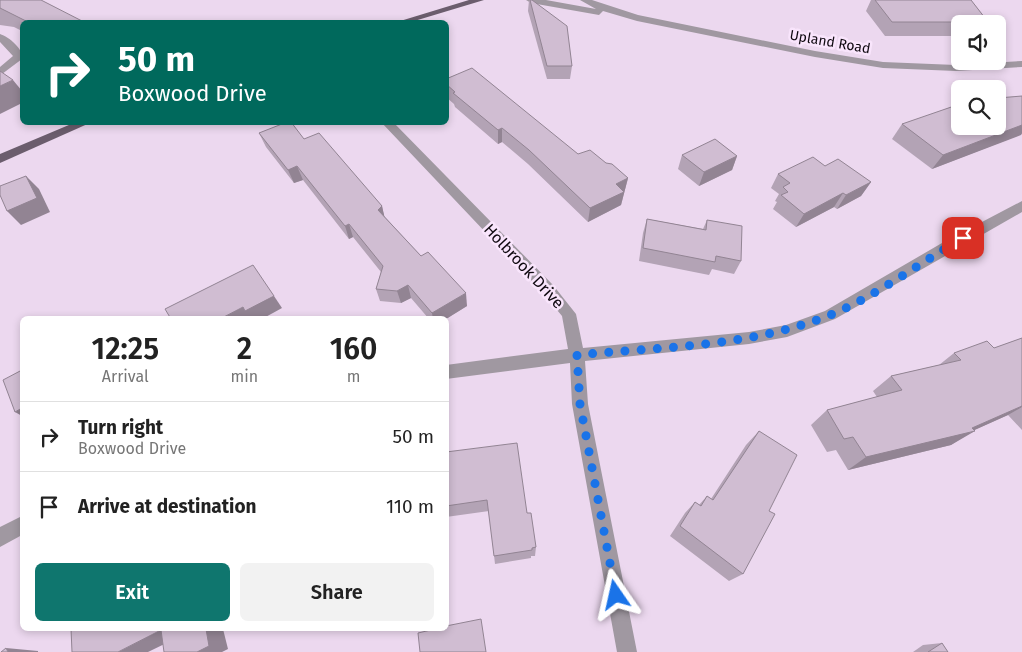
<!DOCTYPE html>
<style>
:root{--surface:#fff;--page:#f2f2f2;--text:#222;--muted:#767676;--line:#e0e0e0;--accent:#0f766e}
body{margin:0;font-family:"Fira Sans",sans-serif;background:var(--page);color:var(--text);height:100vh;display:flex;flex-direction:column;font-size:19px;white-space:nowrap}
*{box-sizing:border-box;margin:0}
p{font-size:16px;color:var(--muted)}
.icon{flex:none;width:28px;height:28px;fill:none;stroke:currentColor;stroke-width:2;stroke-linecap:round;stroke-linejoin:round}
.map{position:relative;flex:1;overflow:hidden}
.drawer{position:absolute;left:20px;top:316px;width:429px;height:315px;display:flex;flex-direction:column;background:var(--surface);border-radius:8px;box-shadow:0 2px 8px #0003}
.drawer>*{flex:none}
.top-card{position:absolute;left:20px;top:20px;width:429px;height:105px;border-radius:8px;box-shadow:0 2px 8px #0003;background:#00695c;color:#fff;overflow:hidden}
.buttons{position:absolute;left:951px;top:15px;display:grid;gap:10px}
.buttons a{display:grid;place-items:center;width:55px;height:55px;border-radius:8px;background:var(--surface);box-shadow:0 2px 8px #0003;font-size:25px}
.pin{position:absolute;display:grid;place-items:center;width:42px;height:42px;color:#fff;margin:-21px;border-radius:10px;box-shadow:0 2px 8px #0006}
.me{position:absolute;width:55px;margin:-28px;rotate:349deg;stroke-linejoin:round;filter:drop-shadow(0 0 4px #0008)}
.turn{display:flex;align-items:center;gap:18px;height:105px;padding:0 15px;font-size:22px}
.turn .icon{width:65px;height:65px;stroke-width:2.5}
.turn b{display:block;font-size:35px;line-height:42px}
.eta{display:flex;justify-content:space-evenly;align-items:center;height:85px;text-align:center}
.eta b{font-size:30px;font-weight:600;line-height:35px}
.button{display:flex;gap:10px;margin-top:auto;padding:10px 15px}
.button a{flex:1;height:58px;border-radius:8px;background:var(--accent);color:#fff;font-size:20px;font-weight:600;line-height:58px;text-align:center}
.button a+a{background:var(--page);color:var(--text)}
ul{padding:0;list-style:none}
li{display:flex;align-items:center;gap:15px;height:70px;padding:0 15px;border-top:1px solid var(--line)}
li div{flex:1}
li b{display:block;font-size:19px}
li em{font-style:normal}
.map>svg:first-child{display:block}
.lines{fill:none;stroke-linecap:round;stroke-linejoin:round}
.minor{fill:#a098a1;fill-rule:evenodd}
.major{fill:#6b5d6d;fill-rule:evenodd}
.wall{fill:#b3a3b5}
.shaded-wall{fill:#928493}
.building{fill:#d0bdd2;stroke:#928493}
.route{stroke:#1a73e8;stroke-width:9;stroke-dasharray:0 16.2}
.labels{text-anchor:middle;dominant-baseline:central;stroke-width:5;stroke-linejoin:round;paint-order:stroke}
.far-street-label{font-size:14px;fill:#0f0910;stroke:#f9e5fc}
.street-label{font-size:16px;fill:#0f0910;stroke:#f9e5fc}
</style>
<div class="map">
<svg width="1022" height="652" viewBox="0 0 1022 652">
<rect width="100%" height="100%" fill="#ecd8ef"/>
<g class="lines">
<g class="minor">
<path d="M526,0H546L596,9L580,0H592L638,15L815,51L883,62L956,65L1022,61V67L956,71L883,68L815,57L637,21L603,11L599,15L531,3Z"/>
<path d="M0,34C9,37 24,49 22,59L2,74H0V67L13,56L0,42Z"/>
<path d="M381,122H393L553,285L576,314L583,348L749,332L786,325L825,311L942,243L1022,201V212L835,319L787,337L749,344L585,361L588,404L637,652H617L572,404L570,363L446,379V365L568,349L562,316L543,293Z"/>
<path d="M22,516V535L0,547V527Z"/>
</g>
<g class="major">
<path d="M469,0H484L411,22H397Z"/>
<path d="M76,122H92L0,163V154Z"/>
</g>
</g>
<g class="wall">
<path d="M0,0L84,22H22V31L14,27L0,25Z"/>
<path d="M529,0H532L572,66L570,79H547L528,11Z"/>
<path d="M871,0H971L985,18L982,24H960V36H885L866,11Z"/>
<path d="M446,79L578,154L606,163L628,178L621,205L588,222L528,164L502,142L498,144L455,107L454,104L446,97Z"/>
<path d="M1022,96V134L932,169L892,139L902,124Z"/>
<path d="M259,133L304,139L382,206L384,216L467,306L446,319H429L411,298L401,303L380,301L376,289L381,272L353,237L349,239L303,180L294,183L266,147Z"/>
<path d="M682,155L737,156L732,170L699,186L678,169Z"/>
<path d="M825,166L871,182L861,196L837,209L834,207L796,227L773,209L777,202L775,201L779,194L771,188L778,174Z"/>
<path d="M647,219L703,229L707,220L741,261L734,274L712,269L709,275L639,261L643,233Z"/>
<path d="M1022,338V430L1008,415L974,430L951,445L848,470L836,450L827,452L811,425L827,410L877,397L873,391L891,376L939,365L954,353L994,348Z"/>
<path d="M759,431L769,511L743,574L729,581L670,536L685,513L695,502L699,505L707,496L711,499L746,445Z"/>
<path d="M446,452L527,513L536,547L535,556H531V558L495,564L489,511L446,517Z"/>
<path d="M942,643L948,652H913L923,645Z"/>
</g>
<g class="shaded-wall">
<path d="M13,80L22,91V103L0,114V86Z"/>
<path d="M1022,125V133L1021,135L932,169L943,155Z"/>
<path d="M502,128V142L498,144V130Z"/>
<path d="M737,156L732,170L699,186L704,172Z"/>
<path d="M297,166L303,180L294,183L288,170Z"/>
<path d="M26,176L39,189L50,212L21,225L7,211Z"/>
<path d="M628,178L621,205L588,222L590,208L616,184Z"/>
<path d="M871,182L861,196L837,209L846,195Z"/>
<path d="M843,193L834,207L796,227L804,214Z"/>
<path d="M382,206L385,219L378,210Z"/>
<path d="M349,224L353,237L349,239L345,226Z"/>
<path d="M408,285L411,298L401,303L397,291Z"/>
<path d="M466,293L467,306L446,319H433L432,313Z"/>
<path d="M274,296L282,308L262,319H220L243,307Z"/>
<path d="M1022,406V407L1008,415L968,433L975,431L951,445L848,470L866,457L972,428Z"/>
<path d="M22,408V416L15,412Z"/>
<path d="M206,629H223L228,649L222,652H197Z"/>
<path d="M161,630L183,635L148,652H118Z"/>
<path d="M6,648L38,651V652H8Z"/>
</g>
<g class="building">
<path d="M0,0H41L84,22H28L0,8Z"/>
<path d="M530,0H532L567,26L572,66H547Z"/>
<path d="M875,0H971L985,18L980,19L982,22H892Z"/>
<path d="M472,68L578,154L590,150L606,163L612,164L628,178L616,184L624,192L590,208L529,150L502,128L498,130L453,93L455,92L446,84V79Z"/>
<path d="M0,71L13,80L0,86Z"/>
<path d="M1022,96V125L943,155L902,124L960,104V126H998V98Z"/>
<path d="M287,122H291L304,139L319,133L382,206L378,210L421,256L428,252L466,293L432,313L408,285L397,291L376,289L383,266L349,224L345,226L297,166L288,170L259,133Z"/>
<path d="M715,139L737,156L704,172L682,155Z"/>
<path d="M813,157L825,166L838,159L871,182L846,195L843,193L804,214L781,195L788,192L783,187L790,183L778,174Z"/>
<path d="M26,176L37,198L7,211L0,195V186Z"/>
<path d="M647,219L706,230L707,220L742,226L741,261L716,256L715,262L643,248Z"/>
<path d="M253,265L274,296L245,311L243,307L220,319H171L165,309Z"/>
<path d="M1022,338V406L972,428L975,431L866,457L853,437L844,439L827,410L902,390L891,376L961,360L954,353L987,341L994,348Z"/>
<path d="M22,370V408L15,412L3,380Z"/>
<path d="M759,431L797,455L769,511L775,514L743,574L680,526L695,502L701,506L707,496L713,500Z"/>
<path d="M517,443L527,513H531L536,547L532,548V550L494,556L487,500L446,506V452Z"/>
<path d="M481,619L486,652H420L418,633L435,629H446V626Z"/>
<path d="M71,629H206L209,646L197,652H164L161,630L118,652H72Z"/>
<path d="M942,643L948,652H928Z"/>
<path d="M6,648L8,652H1Z"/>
</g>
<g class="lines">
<path class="route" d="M616,595L580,404L577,355C661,347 748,347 828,316C875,297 918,264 963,238"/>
</g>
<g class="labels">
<g class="far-street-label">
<text transform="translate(830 42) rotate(10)">Upland Road</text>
</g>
<g class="street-label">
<text transform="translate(524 266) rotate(47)">Holbrook Drive</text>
</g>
</g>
</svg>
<div class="buttons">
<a><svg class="icon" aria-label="sound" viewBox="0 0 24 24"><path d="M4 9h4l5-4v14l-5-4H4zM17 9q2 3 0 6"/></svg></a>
<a><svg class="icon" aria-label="search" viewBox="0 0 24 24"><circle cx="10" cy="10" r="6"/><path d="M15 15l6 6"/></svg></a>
</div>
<div class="pin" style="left:963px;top:238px;background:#d93025"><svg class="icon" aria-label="arrive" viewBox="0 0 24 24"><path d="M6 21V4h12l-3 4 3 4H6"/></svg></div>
<svg class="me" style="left:616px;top:595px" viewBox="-20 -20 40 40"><path d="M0-17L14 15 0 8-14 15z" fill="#1a73e8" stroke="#fff" stroke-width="4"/></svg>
<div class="top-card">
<div class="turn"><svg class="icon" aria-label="right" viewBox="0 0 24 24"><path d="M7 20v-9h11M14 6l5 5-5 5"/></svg><div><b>50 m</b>Boxwood Drive</div></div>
</div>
<section class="drawer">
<div class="eta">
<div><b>12:25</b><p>Arrival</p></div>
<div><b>2</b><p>min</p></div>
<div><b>160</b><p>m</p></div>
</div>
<ul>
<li><svg class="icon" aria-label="right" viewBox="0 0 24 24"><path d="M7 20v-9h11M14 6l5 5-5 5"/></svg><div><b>Turn right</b><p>Boxwood Drive</p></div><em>50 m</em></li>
<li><svg class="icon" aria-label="arrive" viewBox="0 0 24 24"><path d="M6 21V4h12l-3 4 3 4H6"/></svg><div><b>Arrive at destination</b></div><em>110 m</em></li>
</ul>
<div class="button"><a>Exit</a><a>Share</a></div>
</section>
</div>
